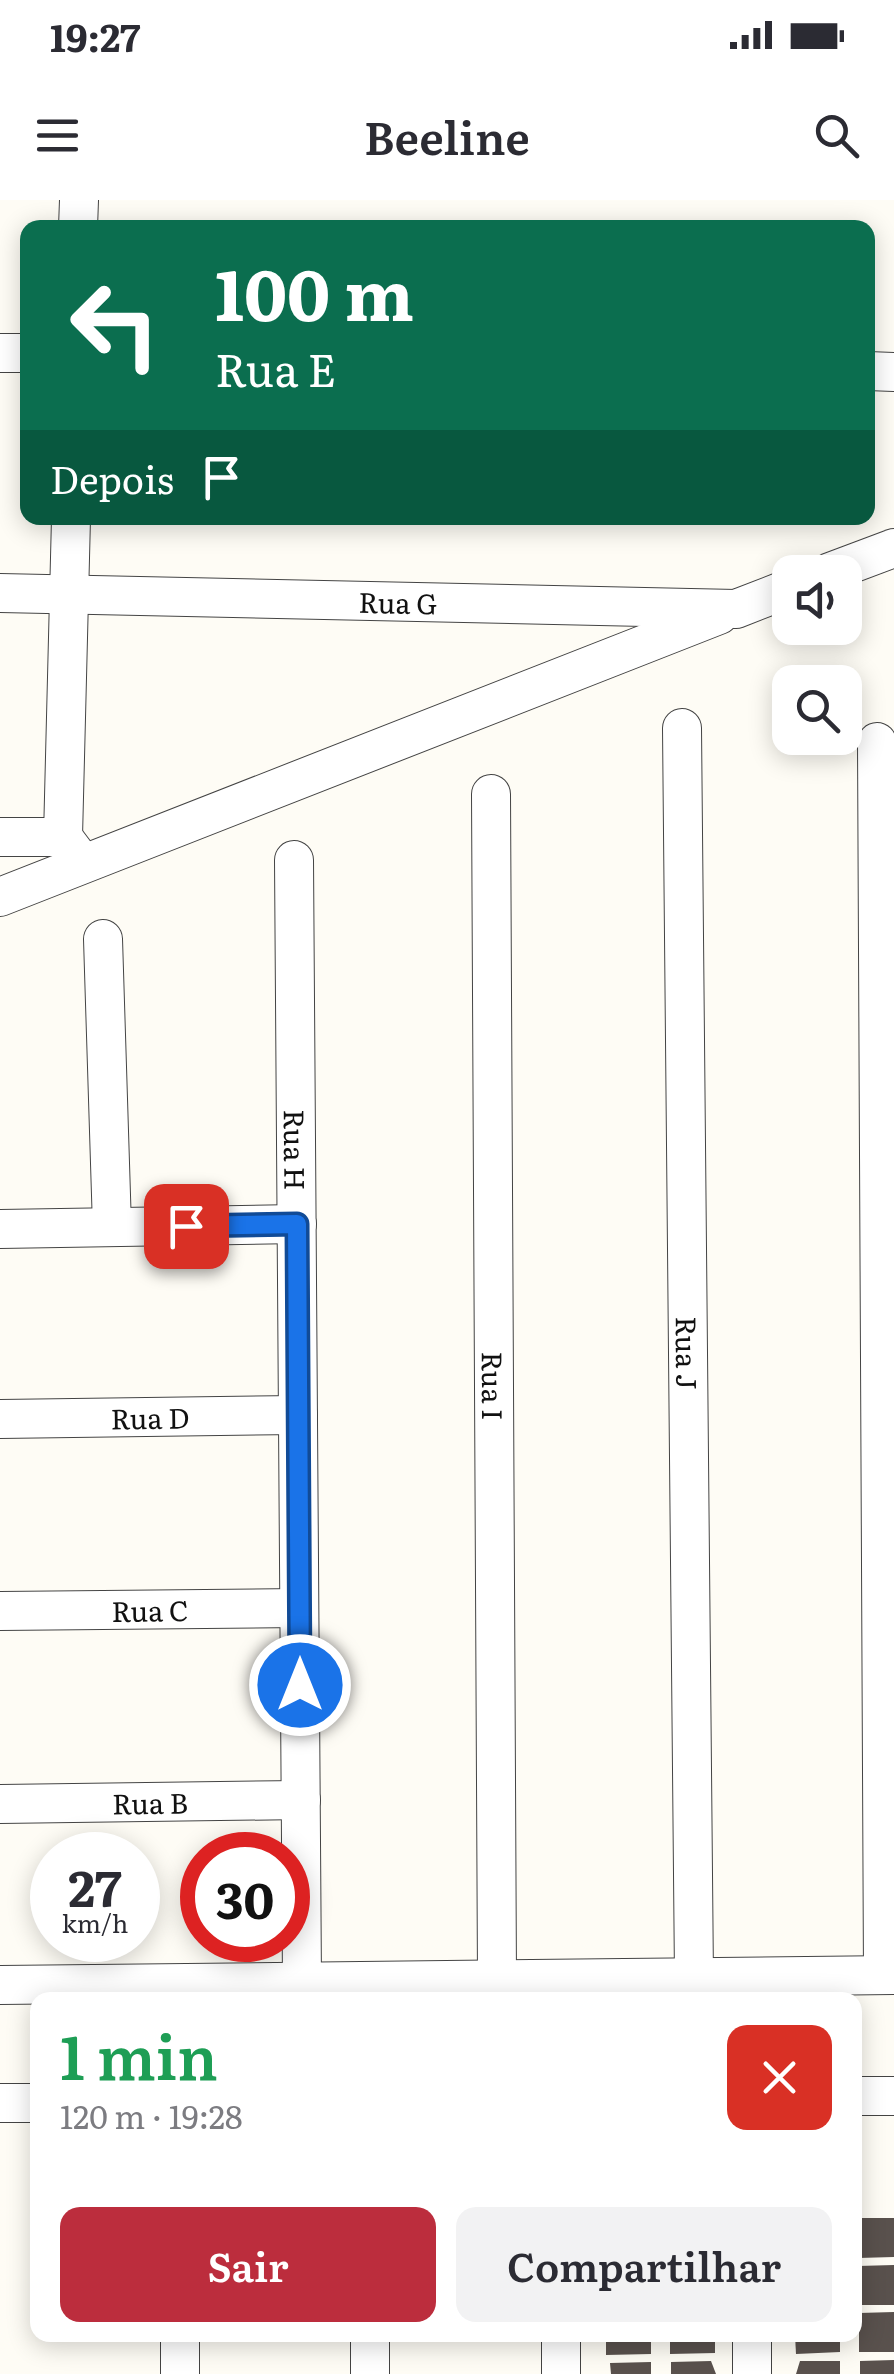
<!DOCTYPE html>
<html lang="pt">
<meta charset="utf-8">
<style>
:root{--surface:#fff;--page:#f2f2f3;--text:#2b2b33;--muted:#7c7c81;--accent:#bc2d3d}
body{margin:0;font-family:Literata,serif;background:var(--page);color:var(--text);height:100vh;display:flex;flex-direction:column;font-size:38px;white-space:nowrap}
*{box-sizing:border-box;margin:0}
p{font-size:32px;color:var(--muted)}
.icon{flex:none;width:55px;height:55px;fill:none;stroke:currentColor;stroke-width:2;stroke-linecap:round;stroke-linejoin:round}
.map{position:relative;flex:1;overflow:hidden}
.panel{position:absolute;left:30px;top:1792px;width:832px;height:350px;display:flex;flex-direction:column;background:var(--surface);border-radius:20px;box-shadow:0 5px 25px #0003}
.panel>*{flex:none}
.guide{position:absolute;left:20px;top:20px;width:855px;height:305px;border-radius:20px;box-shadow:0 5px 25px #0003;background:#0b6e4f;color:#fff;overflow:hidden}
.fabs{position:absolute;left:772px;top:355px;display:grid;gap:20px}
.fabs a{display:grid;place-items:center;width:90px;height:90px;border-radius:20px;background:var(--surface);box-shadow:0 5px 25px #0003;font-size:50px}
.speed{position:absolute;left:30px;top:1632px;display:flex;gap:20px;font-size:50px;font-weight:700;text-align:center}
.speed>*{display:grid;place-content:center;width:130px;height:130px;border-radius:50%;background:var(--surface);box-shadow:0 5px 25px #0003;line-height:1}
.speed small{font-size:25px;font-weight:400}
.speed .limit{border:15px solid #d22;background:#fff;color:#111}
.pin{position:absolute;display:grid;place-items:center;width:85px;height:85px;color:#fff;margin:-42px;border-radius:20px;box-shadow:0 5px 15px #0006}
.me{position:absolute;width:110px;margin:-55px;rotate:0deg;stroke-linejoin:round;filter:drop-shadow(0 0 8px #0008)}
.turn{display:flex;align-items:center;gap:35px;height:210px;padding:0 30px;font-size:45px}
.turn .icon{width:130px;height:130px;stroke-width:2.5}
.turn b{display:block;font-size:70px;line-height:85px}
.then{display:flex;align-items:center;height:95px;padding:0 30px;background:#0003;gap:20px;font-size:38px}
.round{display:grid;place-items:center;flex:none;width:105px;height:105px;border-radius:20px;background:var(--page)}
.head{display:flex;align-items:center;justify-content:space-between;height:170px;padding:0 30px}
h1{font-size:60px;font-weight:600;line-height:75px;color:#1e9e55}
.primary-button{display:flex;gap:20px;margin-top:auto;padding:20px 30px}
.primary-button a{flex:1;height:115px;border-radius:20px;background:var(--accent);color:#fff;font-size:40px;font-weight:600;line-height:115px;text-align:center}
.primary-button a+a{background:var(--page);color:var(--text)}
.status{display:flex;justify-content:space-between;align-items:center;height:70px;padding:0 50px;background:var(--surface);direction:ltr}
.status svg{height:28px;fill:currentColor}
header{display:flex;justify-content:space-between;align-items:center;height:130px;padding:0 30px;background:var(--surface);font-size:45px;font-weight:600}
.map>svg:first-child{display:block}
.building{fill:#59514d}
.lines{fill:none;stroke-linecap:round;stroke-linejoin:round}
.minor-casing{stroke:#444;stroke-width:40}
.minor{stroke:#fff;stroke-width:38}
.route-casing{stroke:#114b97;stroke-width:25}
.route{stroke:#1a73e8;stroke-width:18}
.labels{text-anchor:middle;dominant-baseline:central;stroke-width:10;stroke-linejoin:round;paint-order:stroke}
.street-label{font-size:28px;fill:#111;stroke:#fff}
</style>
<div class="status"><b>19:27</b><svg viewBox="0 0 49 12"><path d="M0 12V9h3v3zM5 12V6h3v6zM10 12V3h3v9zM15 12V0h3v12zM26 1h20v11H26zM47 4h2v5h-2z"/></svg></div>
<header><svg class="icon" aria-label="menu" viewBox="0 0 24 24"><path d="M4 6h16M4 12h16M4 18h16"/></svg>Beeline<svg class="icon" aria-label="search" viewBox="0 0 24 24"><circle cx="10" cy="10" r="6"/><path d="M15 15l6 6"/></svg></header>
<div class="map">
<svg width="894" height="2174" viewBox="0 0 894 2174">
<rect width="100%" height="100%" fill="#fefcf5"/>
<g class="building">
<path d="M858,2018H894V2057L858,2058Z"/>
<path d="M894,2065V2105H859L858,2066Z"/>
<path d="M894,2112V2152H859V2113Z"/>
<path d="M606,2135H651V2154L606,2155Z"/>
<path d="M670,2135H715V2153L670,2154Z"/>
<path d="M795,2135H840V2152L796,2154Z"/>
<path d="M894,2160V2174H860V2161Z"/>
<path d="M711,2161L716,2174H671V2162Z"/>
<path d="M800,2161H840V2174H796Z"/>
<path d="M651,2162V2174H611L610,2163Z"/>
</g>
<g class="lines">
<g class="minor-casing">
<g id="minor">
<path d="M78,28L79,0"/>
<path d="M0,153H28"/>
<path d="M868,171L894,172"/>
<path d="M830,372L894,348"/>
<path id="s1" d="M0,393L736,409L790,388"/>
<path id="s2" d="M682,528L694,1778"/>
<path d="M877,542L883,1775"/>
<path id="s3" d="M491,594L497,1779"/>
<path d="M0,637H63L78,657"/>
<path d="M63,637L71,318"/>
<path id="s4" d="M294,660L302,1782"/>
<path d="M0,697L719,415"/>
<path d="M103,739L112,1027"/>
<path d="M0,1029L297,1024"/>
<path id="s5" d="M0,1219L298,1215"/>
<path id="s6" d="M0,1411L299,1408"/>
<path id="s7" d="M0,1604L301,1600"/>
<path d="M0,1785L894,1775"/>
<path d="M855,1896H894"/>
<path d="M0,1903H38"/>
<path d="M180,2135V2174"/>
<path d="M370,2135V2174"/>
<path d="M561,2135V2174"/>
<path d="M752,2135V2174"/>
</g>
</g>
<use href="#minor" class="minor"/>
</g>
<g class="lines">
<g class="route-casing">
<path id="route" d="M186,1026L297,1024L300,1485"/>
</g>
<use href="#route" class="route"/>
</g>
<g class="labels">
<g class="street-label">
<text stroke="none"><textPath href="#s1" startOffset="398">Rua G</textPath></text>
<text stroke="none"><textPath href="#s4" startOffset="290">Rua H</textPath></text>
<text stroke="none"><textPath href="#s2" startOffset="625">Rua J</textPath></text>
<text stroke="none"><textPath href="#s3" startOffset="592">Rua I</textPath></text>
<text stroke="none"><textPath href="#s5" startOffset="150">Rua D</textPath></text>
<text stroke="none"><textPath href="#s6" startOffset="150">Rua C</textPath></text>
<text stroke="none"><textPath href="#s7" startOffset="150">Rua B</textPath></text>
</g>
</g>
</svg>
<div class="fabs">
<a><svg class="icon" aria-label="sound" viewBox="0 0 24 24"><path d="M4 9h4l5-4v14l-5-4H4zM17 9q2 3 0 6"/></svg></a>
<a><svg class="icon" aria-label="search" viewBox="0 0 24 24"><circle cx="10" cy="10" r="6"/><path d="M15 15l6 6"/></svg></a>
</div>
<div class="speed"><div>27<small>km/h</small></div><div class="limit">30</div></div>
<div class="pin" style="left:186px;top:1026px;background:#d93025"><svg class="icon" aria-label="arrive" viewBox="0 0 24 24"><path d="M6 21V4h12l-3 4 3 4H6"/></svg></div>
<svg class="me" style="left:300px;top:1485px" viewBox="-20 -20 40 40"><circle r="17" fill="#1a73e8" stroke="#fff" stroke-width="3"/><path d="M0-11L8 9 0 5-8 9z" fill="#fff"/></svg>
<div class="guide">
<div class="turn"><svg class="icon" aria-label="left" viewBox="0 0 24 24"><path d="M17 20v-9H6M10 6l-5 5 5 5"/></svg><div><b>100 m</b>Rua E</div></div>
<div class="then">Depois<svg class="icon" aria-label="arrive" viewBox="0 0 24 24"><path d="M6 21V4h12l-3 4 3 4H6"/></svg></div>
</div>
<section class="panel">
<div class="head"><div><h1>1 min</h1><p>120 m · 19:28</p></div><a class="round" style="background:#d93025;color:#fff"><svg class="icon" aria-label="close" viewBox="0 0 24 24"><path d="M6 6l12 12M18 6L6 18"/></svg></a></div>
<div class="primary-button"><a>Sair</a><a>Compartilhar</a></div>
</section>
</div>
